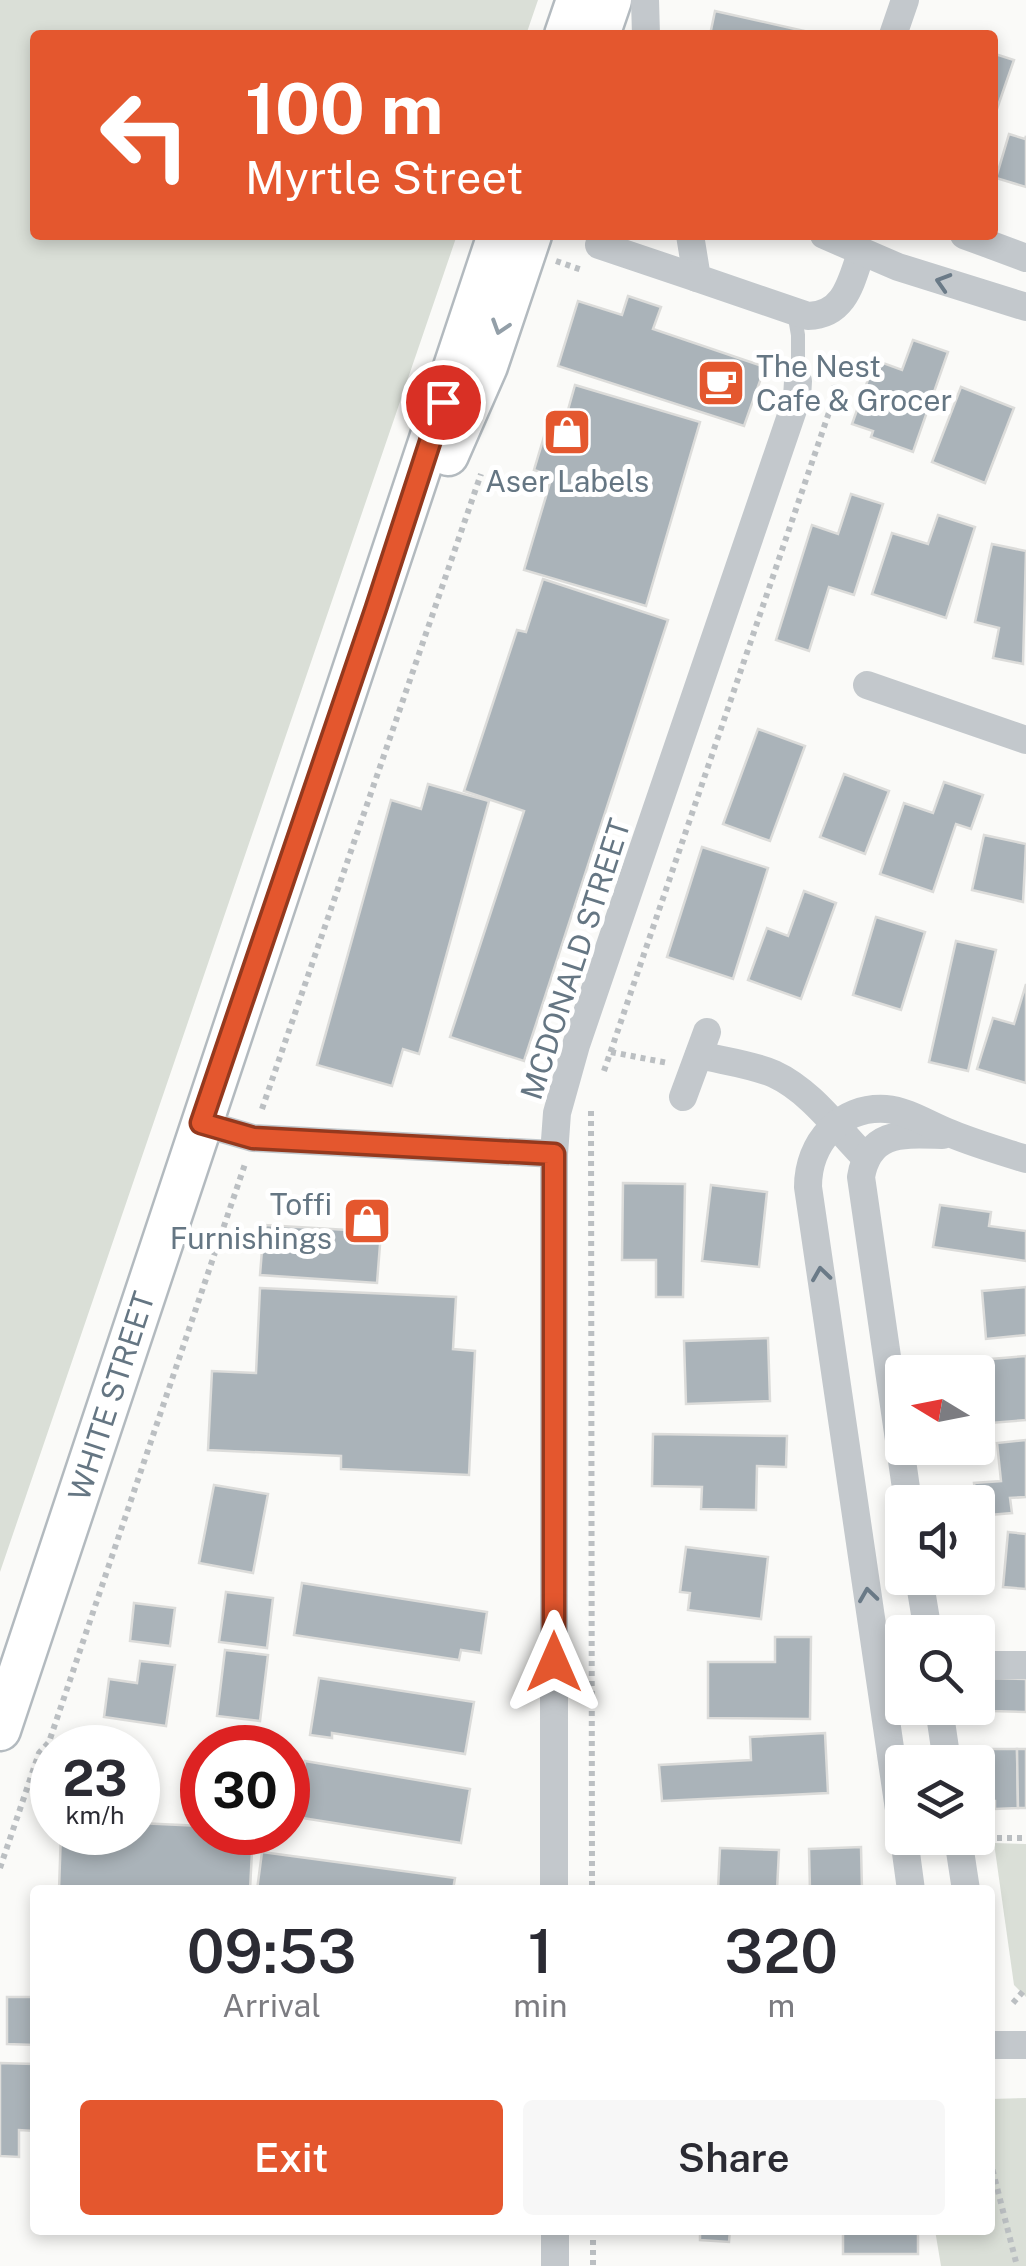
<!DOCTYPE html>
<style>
:root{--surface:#fff;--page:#f7f7f7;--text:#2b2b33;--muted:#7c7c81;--accent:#e4572e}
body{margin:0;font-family:"Public Sans",sans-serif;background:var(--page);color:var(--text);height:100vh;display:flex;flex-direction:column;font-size:38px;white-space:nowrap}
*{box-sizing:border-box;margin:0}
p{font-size:32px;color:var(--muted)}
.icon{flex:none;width:55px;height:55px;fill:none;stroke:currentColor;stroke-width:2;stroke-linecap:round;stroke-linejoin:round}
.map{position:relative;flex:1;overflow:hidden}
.details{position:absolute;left:30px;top:1885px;width:965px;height:350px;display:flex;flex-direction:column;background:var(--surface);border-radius:10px;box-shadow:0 5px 15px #0003}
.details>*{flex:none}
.hud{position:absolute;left:30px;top:30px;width:968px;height:210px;border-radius:10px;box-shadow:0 5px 15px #0003;background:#e4572e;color:#fff;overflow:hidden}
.needle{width:65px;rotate:280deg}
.fabs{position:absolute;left:885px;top:1355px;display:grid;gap:20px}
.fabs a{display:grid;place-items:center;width:110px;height:110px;border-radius:10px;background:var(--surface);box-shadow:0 5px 15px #0003;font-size:50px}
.speed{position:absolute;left:30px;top:1725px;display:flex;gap:20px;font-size:50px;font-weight:700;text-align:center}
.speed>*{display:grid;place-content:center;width:130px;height:130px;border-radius:50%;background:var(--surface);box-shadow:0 5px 15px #0003;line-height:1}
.speed small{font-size:25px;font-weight:400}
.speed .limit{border:15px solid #d22;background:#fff;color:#111}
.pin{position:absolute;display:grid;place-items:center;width:85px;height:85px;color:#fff;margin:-42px;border:5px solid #fff;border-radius:50%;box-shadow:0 2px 10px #0007}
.me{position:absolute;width:110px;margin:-55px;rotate:0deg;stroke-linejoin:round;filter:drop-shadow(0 0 8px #0008)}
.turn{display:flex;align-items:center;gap:35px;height:210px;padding:0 50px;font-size:45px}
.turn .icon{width:130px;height:130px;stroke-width:2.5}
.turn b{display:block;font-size:70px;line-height:85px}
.eta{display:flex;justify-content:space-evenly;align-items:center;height:170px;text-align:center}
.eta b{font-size:60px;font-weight:600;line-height:70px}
.action{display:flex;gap:20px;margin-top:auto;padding:20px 50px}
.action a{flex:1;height:115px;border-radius:10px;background:var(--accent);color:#fff;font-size:40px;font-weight:600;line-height:115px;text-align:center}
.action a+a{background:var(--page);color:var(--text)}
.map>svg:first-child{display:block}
.green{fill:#dadfd7}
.building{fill:#aab3b9;stroke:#dcdcda;stroke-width:2.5}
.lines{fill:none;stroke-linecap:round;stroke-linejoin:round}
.secondary-casing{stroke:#b3babf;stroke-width:45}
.path{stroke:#bbbfc2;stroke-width:6;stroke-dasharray:5 5;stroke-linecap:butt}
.lane{stroke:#c3c8cc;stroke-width:14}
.street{stroke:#c3c8cc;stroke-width:28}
.secondary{stroke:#fff;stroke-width:40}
.oneway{stroke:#6a7a87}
.oneway2{stroke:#939fa8}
.route-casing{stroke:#94391e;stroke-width:25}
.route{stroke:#e4572e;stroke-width:18}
.labels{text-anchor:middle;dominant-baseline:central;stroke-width:10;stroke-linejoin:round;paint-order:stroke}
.poi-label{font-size:30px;fill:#657683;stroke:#fff;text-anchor:start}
.street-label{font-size:30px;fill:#657683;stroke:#fff}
</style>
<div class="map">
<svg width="1026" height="2266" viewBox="0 0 1026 2266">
<rect width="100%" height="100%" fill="#fafaf8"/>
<g class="green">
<path d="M0,0H538L526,35H35V235H457L0,1572Z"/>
<path d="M994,1843L1026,1844V1997L1014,1985Z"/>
<path d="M1026,2098V2266H941L935,2230H990V2099Z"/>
</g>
<g class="building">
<path d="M715,11L804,31L803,35H710Z"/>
<path d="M992,53L1014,60L992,123Z"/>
<path d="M1009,134L1025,139L1026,136V187L996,178Z"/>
<path d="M628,296L661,307L653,329L765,367L744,426L558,366L578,301L622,315Z"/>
<path d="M913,340L948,352L913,452L871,437L873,431L852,424L875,360L902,370Z"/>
<path d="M575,385L700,422L646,606L524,570L552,476L534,470L549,420L564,424Z"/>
<path d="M961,387L1014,408L985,483L932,462Z"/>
<path d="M851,494L883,504L854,595L829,587L809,651L776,640L812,525L838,534Z"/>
<path d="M938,515L975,527L946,618L872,594L892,533L928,544Z"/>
<path d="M992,544L1026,551L1023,664L993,658L999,628L975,622Z"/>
<path d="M543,579L668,620L524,1061L450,1037L524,811L464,791L517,630L526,632Z"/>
<path d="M758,729L805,746L770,841L723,824Z"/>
<path d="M844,774L889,791L865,854L820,837Z"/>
<path d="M944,782L983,795L971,829L956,824L933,892L880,874L904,803L933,813Z"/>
<path d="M428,784L489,801L419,1054L403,1049L392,1086L317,1065L391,800L421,809Z"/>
<path d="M984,835L1026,844L1023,902L972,890Z"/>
<path d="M702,847L768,868L733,979L667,957Z"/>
<path d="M804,891L836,903L801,999L748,980L767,928L788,936Z"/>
<path d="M876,917L925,932L901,1010L853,995Z"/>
<path d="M956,941L996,950L968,1071L929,1062Z"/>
<path d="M1026,984V1083L977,1069L993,1018L1014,1024Z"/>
<path d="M623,1183L685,1184L683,1297H656V1260H622Z"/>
<path d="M711,1185L767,1192L759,1267L702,1261Z"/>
<path d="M940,1205L991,1212L989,1226L1026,1231V1261L933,1247Z"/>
<path d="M264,1225L381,1232L377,1283L260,1275Z"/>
<path d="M1026,1287V1335L986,1339L982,1291Z"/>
<path d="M260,1288L456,1297L453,1349L475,1351L469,1475L341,1469V1456L208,1450L212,1371L256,1373Z"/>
<path d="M768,1338L770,1401L686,1404L684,1341Z"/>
<path d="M1026,1356V1420L978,1424V1372H967L966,1361Z"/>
<path d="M653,1434L787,1436L786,1467L757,1466L756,1510L701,1509L702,1487L652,1486Z"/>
<path d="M1026,1440V1497L1010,1498L1012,1513L978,1516L974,1483L1001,1481L997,1443Z"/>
<path d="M214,1485L268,1494L253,1573L199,1563Z"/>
<path d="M1008,1532L1026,1534V1589L1003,1587Z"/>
<path d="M686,1547L768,1557L761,1619L688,1610L690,1593L680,1592Z"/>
<path d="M302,1583L487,1612L481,1653L461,1650L459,1660L294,1635Z"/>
<path d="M226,1592L273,1598L267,1648L219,1642Z"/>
<path d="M134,1603L175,1608L170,1646L130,1641Z"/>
<path d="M775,1637H811L810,1719L708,1718V1662H775Z"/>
<path d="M225,1650L268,1655L260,1721L217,1716Z"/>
<path d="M140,1661L175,1665L166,1726L104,1717L109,1679L137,1683Z"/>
<path d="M319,1678L474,1702L465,1754L332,1733V1738L310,1735Z"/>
<path d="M993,1678L1026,1679V1712L992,1711Z"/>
<path d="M825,1733L828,1793L662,1801L659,1765L751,1760L750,1737Z"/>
<path d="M988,1749H1017L1018,1808L995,1809V1801H989Z"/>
<path d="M1017,1749H1026V1808H1018Z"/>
<path d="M305,1761L470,1789L461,1843L296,1817Z"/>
<path d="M138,1823L202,1826V1832H253L250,1890H59L61,1832H138Z"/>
<path d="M861,1847L862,1890H810L809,1849Z"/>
<path d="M720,1848L779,1850L777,1890H718Z"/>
<path d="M262,1852L455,1878L453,1890H257Z"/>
<path d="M7,1997H35V2045L7,2044Z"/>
<path d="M0,2063L35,2064V2131L19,2130V2157L0,2156Z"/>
<path d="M700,2230H730L729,2242L700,2240Z"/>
<rect x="843" y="2230" width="75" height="24"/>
</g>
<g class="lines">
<g class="secondary-casing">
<g id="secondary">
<path d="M565,35L577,0"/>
<path d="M599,35L611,0"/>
<path d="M448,455L487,366L531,235"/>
<path d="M0,1730L498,235"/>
</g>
</g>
<g class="path">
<path d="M556,261L582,270"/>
<path d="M611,1052L668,1063"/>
<path d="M604,1071L836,392L833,376L825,365"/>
<path d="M262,1109L481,474"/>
<path d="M591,1111L592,1890"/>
<path d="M987,1838H1026"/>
<path d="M0,1868L39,1753L49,1742L245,1164"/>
<path d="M1013,2003L1026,1988"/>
<path d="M990,2160L1017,2266"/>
<path d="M593,2230V2266"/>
</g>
<path class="lane" d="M794,312L798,335V381"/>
<g class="street">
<path d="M645,0L646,35"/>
<path d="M893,35L905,0"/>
<path d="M690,235L697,278L808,316C845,315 851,282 861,253"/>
<path d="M824,235L898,267L1026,307"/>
<path d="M964,235L1026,258"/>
<path d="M599,245L697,278"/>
<path d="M867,685L1026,740"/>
<path d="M699,1055C724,1061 751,1064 774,1074C811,1091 838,1130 866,1158"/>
<path d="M683,1097L707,1032"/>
<path d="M201,1123L253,1138L554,1154"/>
<path d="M908,1502L861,1177C869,1130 904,1134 942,1135"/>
<path d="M919,1578L928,1632"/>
<path d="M978,1665H1026"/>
<path d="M939,1708L947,1762"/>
<path d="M902,1830L808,1187C808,1143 840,1106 886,1109C909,1111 930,1126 952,1134C976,1144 1001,1151 1026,1159"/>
<path d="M904,1838L911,1890"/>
<path d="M958,1838L966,1890"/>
<path d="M554,1890V1154L557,1113L576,1045L797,398L798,381"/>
<path d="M990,2045H1026"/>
<path d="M555,2230V2266"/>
</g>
<use href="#secondary" class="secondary"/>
</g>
<defs><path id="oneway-chevron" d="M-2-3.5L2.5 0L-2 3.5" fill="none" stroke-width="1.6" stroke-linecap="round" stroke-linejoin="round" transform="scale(2.5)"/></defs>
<g class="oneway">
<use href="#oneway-chevron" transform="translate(943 282) rotate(-163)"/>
<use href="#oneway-chevron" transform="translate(821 1274) rotate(-98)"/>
<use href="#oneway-chevron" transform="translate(868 1595) rotate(-98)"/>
</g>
<use class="oneway2" href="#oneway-chevron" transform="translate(500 327) rotate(108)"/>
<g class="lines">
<g class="route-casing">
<path id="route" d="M443,402L376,608L201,1123L253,1138L554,1154V1662"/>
</g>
<use href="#route" class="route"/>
</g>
<defs>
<g id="cafe-square" transform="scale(2.5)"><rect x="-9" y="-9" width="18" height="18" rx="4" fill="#e4572e" stroke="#fff"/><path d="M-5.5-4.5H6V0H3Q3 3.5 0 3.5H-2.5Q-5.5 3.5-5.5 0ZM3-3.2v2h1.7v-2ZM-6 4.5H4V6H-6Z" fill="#fff"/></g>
<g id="shop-square" transform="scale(2.5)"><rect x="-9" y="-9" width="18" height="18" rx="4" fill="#e4572e" stroke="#fff"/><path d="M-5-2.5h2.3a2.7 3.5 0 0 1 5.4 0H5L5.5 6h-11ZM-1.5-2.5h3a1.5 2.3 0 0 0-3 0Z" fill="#fff"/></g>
</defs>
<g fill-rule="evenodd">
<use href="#cafe-square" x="721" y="383"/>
<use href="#shop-square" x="567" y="432"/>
<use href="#shop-square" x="367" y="1221"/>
</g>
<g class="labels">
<g class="poi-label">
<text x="756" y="366">The Nest<tspan x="756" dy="34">Cafe &amp; Grocer</tspan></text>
<text x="567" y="481" text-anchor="middle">Aser Labels</text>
<text x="332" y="1204" text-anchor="end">Toffi<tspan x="332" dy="34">Furnishings</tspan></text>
</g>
<g class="street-label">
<text transform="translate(575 959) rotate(-72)">MCDONALD STREET</text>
<text transform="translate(111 1396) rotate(-72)">WHITE STREET</text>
</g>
</g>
</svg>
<div class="fabs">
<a><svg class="needle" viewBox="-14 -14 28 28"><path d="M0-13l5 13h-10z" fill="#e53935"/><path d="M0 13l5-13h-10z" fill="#7c7c81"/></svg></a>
<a><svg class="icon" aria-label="sound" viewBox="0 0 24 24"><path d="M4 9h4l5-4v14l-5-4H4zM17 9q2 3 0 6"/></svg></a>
<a><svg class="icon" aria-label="search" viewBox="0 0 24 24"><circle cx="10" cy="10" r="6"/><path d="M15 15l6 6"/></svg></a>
<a><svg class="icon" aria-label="layers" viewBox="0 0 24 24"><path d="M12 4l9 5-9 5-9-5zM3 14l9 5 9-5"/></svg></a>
</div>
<div class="speed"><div>23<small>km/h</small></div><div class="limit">30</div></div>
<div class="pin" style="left:443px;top:402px;background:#d93025"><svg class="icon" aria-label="arrive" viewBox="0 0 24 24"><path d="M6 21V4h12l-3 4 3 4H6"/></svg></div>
<svg class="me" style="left:554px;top:1662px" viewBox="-20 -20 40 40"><path d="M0-17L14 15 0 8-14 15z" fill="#e4572e" stroke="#fff" stroke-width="4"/></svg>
<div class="hud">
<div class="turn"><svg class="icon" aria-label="left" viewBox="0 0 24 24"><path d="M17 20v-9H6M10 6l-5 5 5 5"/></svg><div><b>100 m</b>Myrtle Street</div></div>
</div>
<section class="details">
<div class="eta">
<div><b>09:53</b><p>Arrival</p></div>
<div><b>1</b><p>min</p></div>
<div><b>320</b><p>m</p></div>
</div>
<div class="action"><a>Exit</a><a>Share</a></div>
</section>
</div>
